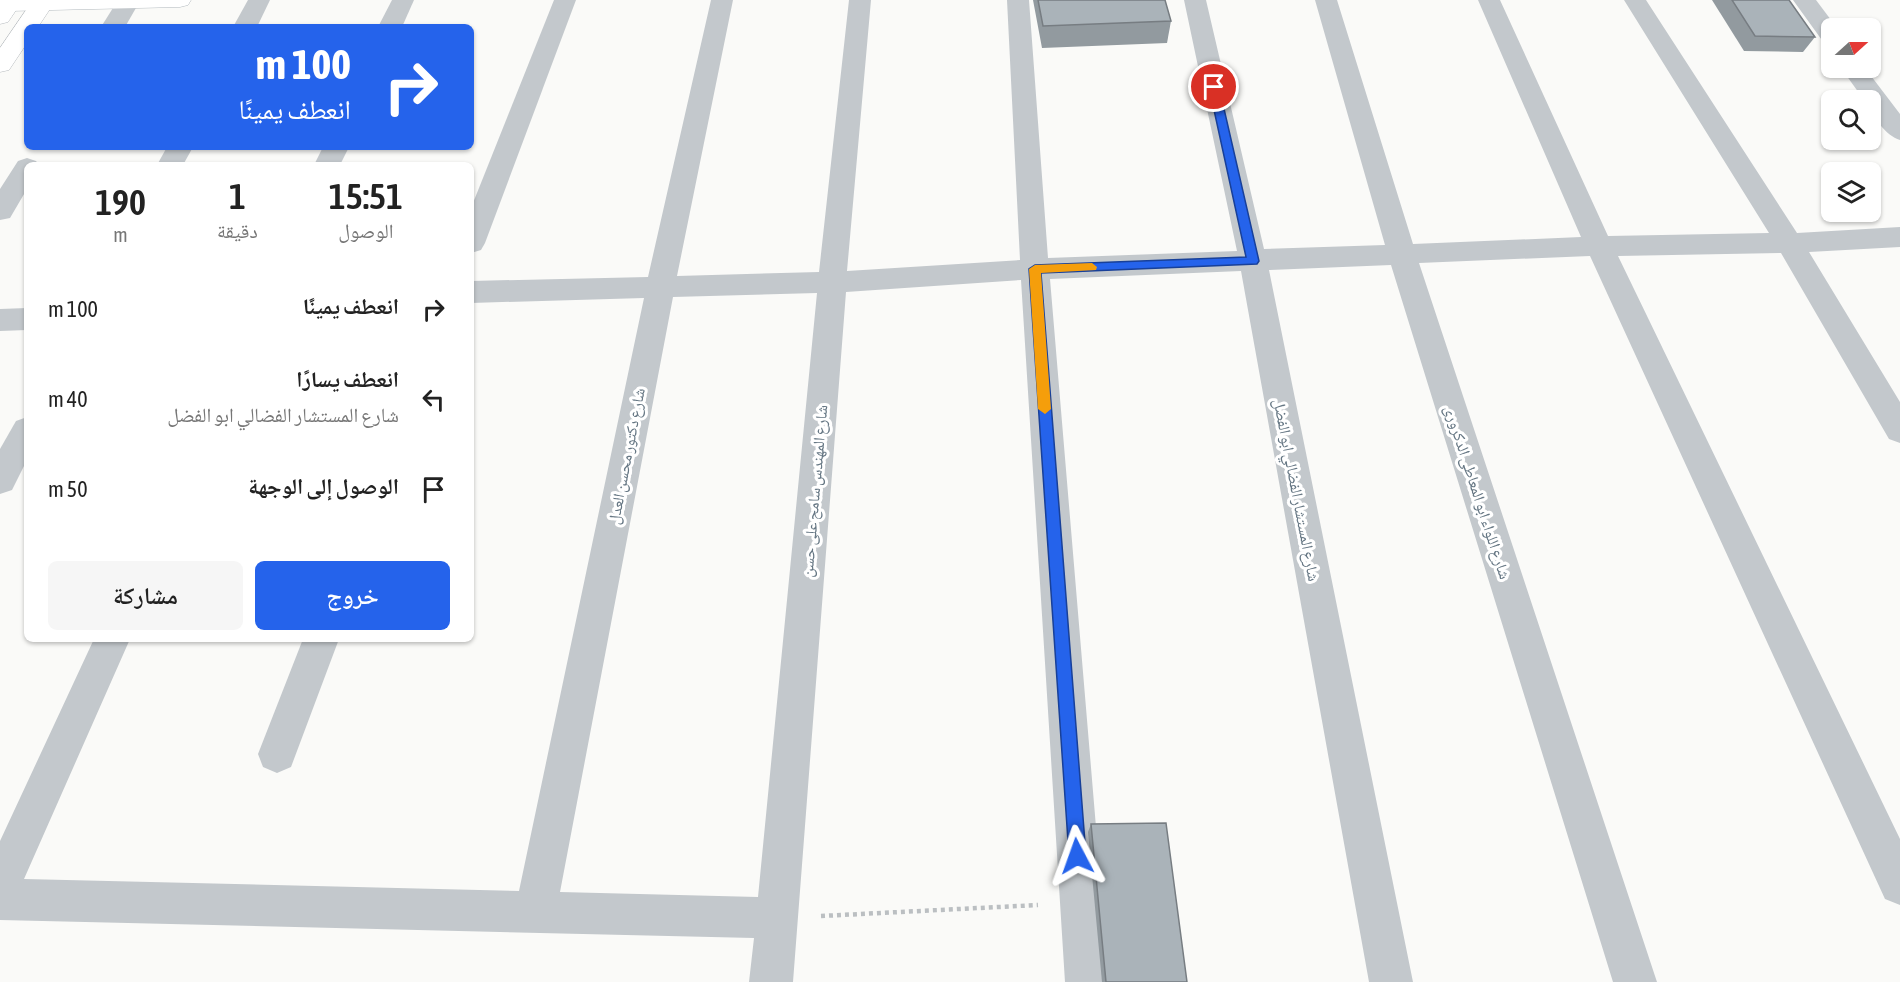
<!DOCTYPE html>
<html lang="ar">
<meta charset="utf-8">
<style>
:root{--surface:#fff;--page:#f6f6f6;--text:#222;--muted:#767676;--accent:#2563eb}
body{margin:0;font-family:"Asap Condensed","Noto Naskh Arabic",sans-serif;background:var(--page);color:var(--text);direction:rtl;height:100vh;display:flex;flex-direction:column;font-size:22px;white-space:nowrap}
*{box-sizing:border-box;margin:0}
p{font-size:20px;color:var(--muted)}
.icon{flex:none;width:33px;height:33px;fill:none;stroke:currentColor;stroke-width:2;stroke-linecap:round;stroke-linejoin:round}
.map{position:relative;flex:1;overflow:hidden;direction:ltr}
.details{position:absolute;left:24px;top:162px;width:450px;height:480px;display:flex;flex-direction:column;background:var(--surface);border-radius:9px;box-shadow:0 2px 4px #0004;direction:rtl}
.details>*{flex:none}
.top-card{position:absolute;left:24px;top:24px;width:450px;height:126px;border-radius:9px;box-shadow:0 2px 4px #0004;direction:rtl;background:#2563eb;color:#fff;overflow:hidden}
.needle{width:39px;rotate:69deg}
.buttons{position:absolute;left:1821px;top:18px;display:grid;gap:12px}
.buttons a{display:grid;place-items:center;width:60px;height:60px;border-radius:9px;background:var(--surface);box-shadow:0 2px 4px #0004;font-size:30px}
.pin{position:absolute;display:grid;place-items:center;width:51px;height:51px;color:#fff;margin:-26px;border:3px solid #fff;border-radius:50%;box-shadow:0 2px 6px #0007}
.me{position:absolute;width:66px;margin:-33px;rotate:356deg;stroke-linejoin:round;filter:drop-shadow(0 0 4px #0008)}
.turn{display:flex;align-items:center;gap:21px;height:126px;padding:0 24px;font-size:27px}
.turn .icon{width:78px;height:78px;stroke-width:2.5}
.turn b{display:block;font-size:42px;line-height:51px}
.eta{display:flex;justify-content:space-evenly;align-items:center;height:102px;text-align:center}
.eta b{font-size:36px;font-weight:600;line-height:42px}
.cta{display:flex;gap:12px;margin-top:auto;padding:12px 24px}
.cta a{flex:1;height:69px;border-radius:9px;background:var(--accent);color:#fff;font-size:24px;font-weight:600;line-height:69px;text-align:center}
.cta a+a{background:var(--page);color:var(--text)}
ul{padding:0;list-style:none}
li{display:flex;align-items:center;gap:18px;height:90px;padding:0 24px}
li div{flex:1}
li b{display:block;font-size:22px}
li em{font-style:normal}
.map>svg:first-child{display:block}
.lines{fill:none;stroke-linecap:round;stroke-linejoin:round}
.secondary-casing{stroke:#b3babf;stroke-width:1}
.primary-casing{stroke:#b5babe;stroke-width:1}
.path{stroke:#bbbfc2;stroke-width:4.5;stroke-dasharray:4 4;stroke-linecap:butt}
.minor{fill:#c3c8cc;fill-rule:evenodd}
.secondary{fill:#fff;fill-rule:evenodd}
.primary{fill:#fff;fill-rule:evenodd}
.wall{fill:#929a9f}
.building{fill:#aab3b9;stroke:#777d82;stroke-width:1.5}
.route{fill:#2563eb;stroke:#184099;stroke-width:1.5}
.slow{fill:#f59e0b}
.labels{text-anchor:middle;dominant-baseline:central;stroke-width:6;stroke-linejoin:round;paint-order:stroke}
.street-label{font-size:16px;fill:#657683;stroke:#fff}
</style>
<div class="map">
<svg width="1900" height="982" viewBox="0 0 1900 982">
<rect width="100%" height="100%" fill="#fafaf8"/>
<g class="lines">
<g class="secondary-casing">
<path id="secondary" d="M0,0H191L188,5L180,7L9,11L1,9Z"/>
</g>
<g class="primary-casing">
<g id="primary">
<path d="M23,0L8,22L0,24V0Z"/>
<path d="M33,0H56L38,27H27V43L9,70L0,72V48Z"/>
</g>
</g>
<path class="path" d="M821,916L1038,905"/>
<g class="minor">
<path d="M118,0L140,1L125,27H101Z"/>
<path d="M248,0H270L257,27H233Z"/>
<path d="M392,0H414L402,27H378Z"/>
<path d="M554,0H576L485,243L481,250L471,253V208Z"/>
<path d="M711,0H733L677,276L819,272L849,0H871L847,271L1020,260L1007,0H1029L1048,258L1237,251L1184,0H1206L1264,249L1385,245L1315,0H1337L1413,244L1581,237L1478,0H1500L1608,236L1769,233L1624,0H1646L1797,233L1900,227V247L1809,252L1900,402V443L1889,439L1781,253L1618,256L1900,839V905L1885,899L1590,256L1419,263L1657,982H1613L1391,265L1269,270L1413,982H1369L1241,271L1050,279L1109,982H1065L1021,280L846,292L793,982H749L754,938L0,920V841L94,639H130L24,879L519,891L644,298L471,303V281L648,277ZM817,293L758,897L560,892L673,297Z"/>
<path d="M1793,0H1816L1837,28H1832V45L1824,43Z"/>
<path d="M1841,68H1865L1900,114V140C1886,136 1870,115 1870,100H1864Z"/>
<path d="M167,147H193L183,165H157Z"/>
<path d="M323,147H349L340,165H314Z"/>
<path d="M27,158L36,161L39,165H27V189L10,218L0,220V189L18,161Z"/>
<path d="M27,308V330L0,331V309Z"/>
<path d="M27,417V460L12,490L0,494V449L16,421Z"/>
<path d="M303,639H339L291,767L277,773L263,767L258,754Z"/>
</g>
<use href="#secondary" class="secondary"/>
<use href="#primary" class="primary"/>
</g>
<g class="wall">
<path d="M1033,0H1165L1171,21L1167,43L1042,48Z"/>
<path d="M1712,0H1789L1815,37L1803,52L1744,51Z"/>
<path d="M1091,824L1187,982H1102L1088,832Z"/>
</g>
<g class="building">
<path d="M1038,0H1165L1171,21L1043,26Z"/>
<path d="M1732,0H1789L1815,37L1755,36Z"/>
<path d="M1166,823L1187,982H1106L1091,824Z"/>
</g>
<path class="route" d="M1214,84L1219,87L1259,261L1257,264L1041,273L1086,856L1083,862L1077,864L1072,862L1069,856L1029,269L1035,265L1246,257L1209,87Z"/>
<path class="slow" d="M1092,263L1097,267L1096,270L1041,273L1051,409L1045,414L1038,409L1029,269L1035,265Z"/>
<g class="labels">
<g class="street-label">
<text transform="translate(626 456) rotate(-79)">شارع دكتور محسن العدل</text>
<text transform="translate(1297 490) rotate(79)">شارع المستشار الفضالي ابو الفضل</text>
<text transform="translate(814 491) rotate(-85)">شارع المهندس سامح على حسن</text>
<text transform="translate(1478 492) rotate(72)">شارع اللواء ابو المعاطى الدكرورى</text>
</g>
</g>
</svg>
<div class="buttons">
<a><svg class="needle" viewBox="-14 -14 28 28"><path d="M0-13l5 13h-10z" fill="#e53935"/><path d="M0 13l5-13h-10z" fill="#767676"/></svg></a>
<a><svg class="icon" aria-label="search" viewBox="0 0 24 24"><circle cx="10" cy="10" r="6"/><path d="M15 15l6 6"/></svg></a>
<a><svg class="icon" aria-label="layers" viewBox="0 0 24 24"><path d="M12 4l9 5-9 5-9-5zM3 14l9 5 9-5"/></svg></a>
</div>
<div class="pin" style="left:1214px;top:87px;background:#d93025"><svg class="icon" aria-label="arrive" viewBox="0 0 24 24"><path d="M6 21V4h12l-3 4 3 4H6"/></svg></div>
<svg class="me" style="left:1077px;top:856px" viewBox="-20 -20 40 40"><path d="M0-17L14 15 0 8-14 15z" fill="#2563eb" stroke="#fff" stroke-width="4"/></svg>
<div class="top-card">
<div class="turn"><svg class="icon" aria-label="right" viewBox="0 0 24 24"><path d="M7 20v-9h11M14 6l5 5-5 5"/></svg><div><b>100 m</b>انعطف يمينًا</div></div>
</div>
<section class="details">
<div class="eta">
<div><b>15:51</b><p>الوصول</p></div>
<div><b>1</b><p>دقيقة</p></div>
<div><b>190</b><p>m</p></div>
</div>
<ul>
<li><svg class="icon" aria-label="right" viewBox="0 0 24 24"><path d="M7 20v-9h11M14 6l5 5-5 5"/></svg><div><b>انعطف يمينًا</b></div><em>100 m</em></li>
<li><svg class="icon" aria-label="left" viewBox="0 0 24 24"><path d="M17 20v-9H6M10 6l-5 5 5 5"/></svg><div><b>انعطف يسارًا</b><p>شارع المستشار الفضالي ابو الفضل</p></div><em>40 m</em></li>
<li><svg class="icon" aria-label="arrive" viewBox="0 0 24 24"><path d="M6 21V4h12l-3 4 3 4H6"/></svg><div><b>الوصول إلى الوجهة</b></div><em>50 m</em></li>
</ul>
<div class="cta"><a>خروج</a><a>مشاركة</a></div>
</section>
</div>
